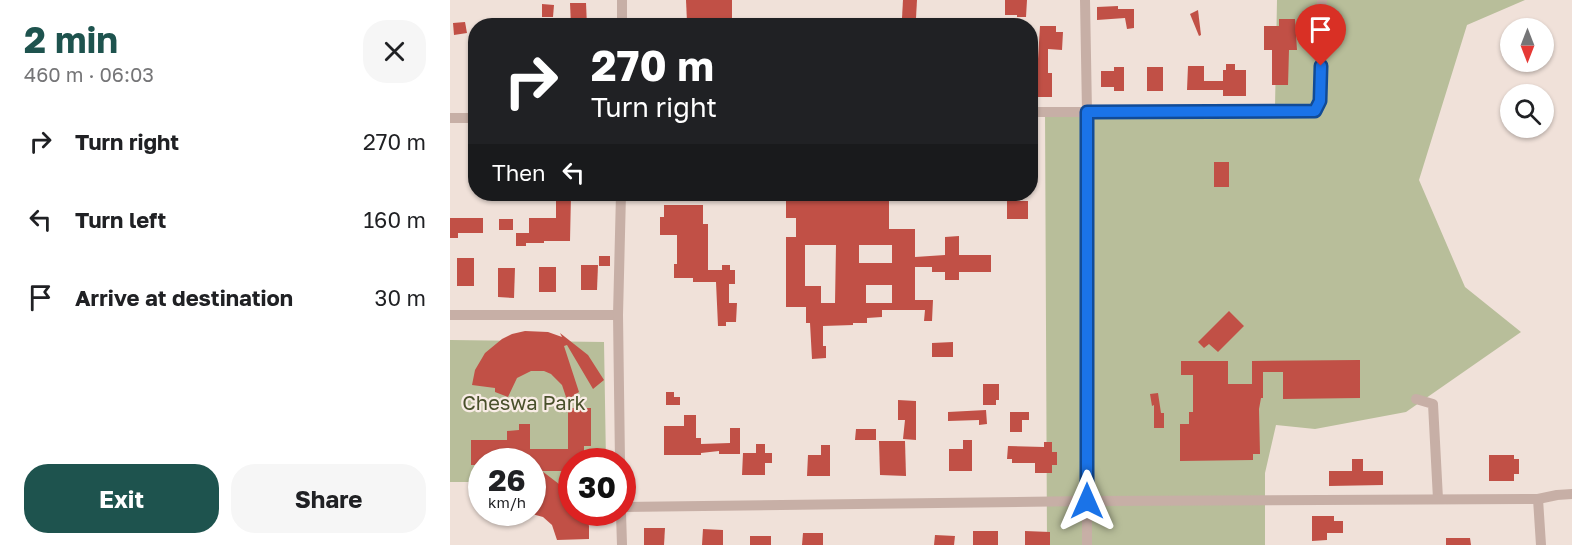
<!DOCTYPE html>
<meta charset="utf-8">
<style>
:root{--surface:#fff;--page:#f6f6f6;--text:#202124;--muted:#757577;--accent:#1e534e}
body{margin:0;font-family:"Golos Text",sans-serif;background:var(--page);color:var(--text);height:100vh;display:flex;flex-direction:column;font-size:22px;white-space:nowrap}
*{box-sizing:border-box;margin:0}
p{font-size:20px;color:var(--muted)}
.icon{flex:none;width:33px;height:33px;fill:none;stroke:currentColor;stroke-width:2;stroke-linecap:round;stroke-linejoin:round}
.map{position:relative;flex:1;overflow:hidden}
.sheet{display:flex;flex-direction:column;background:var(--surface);width:450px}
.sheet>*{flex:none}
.banner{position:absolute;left:18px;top:18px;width:570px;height:183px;border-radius:24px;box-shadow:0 2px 4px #0004;background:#202124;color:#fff;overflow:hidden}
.needle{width:39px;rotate:180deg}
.fabs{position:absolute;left:1050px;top:18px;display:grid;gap:12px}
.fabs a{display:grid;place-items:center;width:54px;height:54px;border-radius:50%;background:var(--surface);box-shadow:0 2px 4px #0004;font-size:30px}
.speed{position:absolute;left:18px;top:448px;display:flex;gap:12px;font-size:30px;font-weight:700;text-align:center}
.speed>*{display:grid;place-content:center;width:78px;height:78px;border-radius:50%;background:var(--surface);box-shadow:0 2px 4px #0004;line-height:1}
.speed small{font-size:15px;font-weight:400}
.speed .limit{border:9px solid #d22;background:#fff;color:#111}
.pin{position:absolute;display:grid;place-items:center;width:51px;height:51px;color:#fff;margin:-62px -26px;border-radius:50% 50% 50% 0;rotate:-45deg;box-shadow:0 0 6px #0007}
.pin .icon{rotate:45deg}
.me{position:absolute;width:66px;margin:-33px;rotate:0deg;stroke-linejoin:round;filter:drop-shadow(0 0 4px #0008)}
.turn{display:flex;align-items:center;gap:21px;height:126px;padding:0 24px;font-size:27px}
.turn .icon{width:78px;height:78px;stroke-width:2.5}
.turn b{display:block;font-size:42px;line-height:51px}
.then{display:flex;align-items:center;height:57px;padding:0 24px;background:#0003;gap:12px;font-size:22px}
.round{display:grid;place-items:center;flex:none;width:63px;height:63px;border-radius:24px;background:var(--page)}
.head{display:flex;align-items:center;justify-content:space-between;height:102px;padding:0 24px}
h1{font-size:36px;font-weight:700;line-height:45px;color:var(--accent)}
.button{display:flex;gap:12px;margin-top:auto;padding:12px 24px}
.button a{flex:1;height:69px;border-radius:24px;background:var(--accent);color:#fff;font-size:24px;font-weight:700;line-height:69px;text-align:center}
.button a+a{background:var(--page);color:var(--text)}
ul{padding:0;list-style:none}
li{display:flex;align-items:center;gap:18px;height:78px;padding:0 24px}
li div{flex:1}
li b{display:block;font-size:22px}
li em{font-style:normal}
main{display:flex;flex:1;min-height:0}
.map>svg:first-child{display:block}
.green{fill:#b8be9a}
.building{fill:#c15046;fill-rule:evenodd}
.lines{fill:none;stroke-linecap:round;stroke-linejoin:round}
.minor{stroke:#c7afa6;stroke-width:10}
.route-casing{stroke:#114b97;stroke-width:15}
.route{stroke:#1a73e8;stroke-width:10}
.labels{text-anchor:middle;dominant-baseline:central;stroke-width:4.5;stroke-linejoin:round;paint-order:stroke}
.park-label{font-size:20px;fill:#49502b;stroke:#f8ece5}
</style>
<main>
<section class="sheet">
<div class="head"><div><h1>2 min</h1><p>460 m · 06:03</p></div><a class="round"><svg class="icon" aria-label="close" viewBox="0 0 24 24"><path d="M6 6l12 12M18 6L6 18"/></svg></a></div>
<ul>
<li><svg class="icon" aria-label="right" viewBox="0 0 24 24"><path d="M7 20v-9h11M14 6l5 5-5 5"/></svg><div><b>Turn right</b></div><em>270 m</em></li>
<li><svg class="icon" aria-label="left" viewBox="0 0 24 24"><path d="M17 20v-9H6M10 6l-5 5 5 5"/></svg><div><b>Turn left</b></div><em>160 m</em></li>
<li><svg class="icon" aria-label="arrive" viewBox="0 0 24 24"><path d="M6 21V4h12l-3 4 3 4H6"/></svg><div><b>Arrive at destination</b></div><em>30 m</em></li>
</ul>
<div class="button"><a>Exit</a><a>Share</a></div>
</section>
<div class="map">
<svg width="1122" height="545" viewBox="0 0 1122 545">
<rect width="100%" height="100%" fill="#f0e1d9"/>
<g class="green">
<path d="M827,0H1075L1017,25L969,180L1015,287L1071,332L956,412L865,429L826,425L815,473V545H597L595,109L825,107Z"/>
<path d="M0,340L154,342L156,462H122L121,484L83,483L82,462H32L31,482H0Z"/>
</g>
<g class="building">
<path d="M236,0H282V20L237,22Z"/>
<path d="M453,0H467L466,18H452Z"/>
<path d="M555,0H577L576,17H567V15H555Z"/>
<path d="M120,3H136L137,26H121Z"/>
<path d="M92,4L104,5L103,17H92Z"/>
<path d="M668,6V9H684V28L677,29L675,18L647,20V7Z"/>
<path d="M748,10L751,35L749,36L740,14Z"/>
<path d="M829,19H845L847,50H839L838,85H822V50H814V26H829Z"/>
<path d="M15,22L17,33L4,35L3,23Z"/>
<path d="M590,26H606V32H613L612,50L598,49V73H602V97H585V89H583V59H588Z"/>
<path d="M776,64H785V70H796V96H773V90H737L738,66H754V81H773V70H776Z"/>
<path d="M664,67H674V91H664V87H651V71H664Z"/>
<rect x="697" y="67" width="16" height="24"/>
<rect x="764" y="162" width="15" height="25"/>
<path d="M106,194H121L120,241H94V243H76V246H66V233H79V218H106Z"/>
<path d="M336,195H439V229H465V257L495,255V237L509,236V255H541V272H509V280H495V272H482V267H465V300H483L482,321H474L475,310H432V317L417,318V323H403V325L373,326V346H376V358L362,359L360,323H356V307H336V237H346V218H336ZM355,245H386L385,303H371V286H355ZM409,245H442V263H409ZM416,285H442V303H416Z"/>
<rect x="557" y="201" width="21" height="18"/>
<path d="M214,205H253V224H258V270H272V265H280V270H285V284H279V303H287L286,322H276V326H268L266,282H243V278H224V264H227V235H210V217H214Z"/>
<path d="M0,218H33V233H8V238H0Z"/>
<rect x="49" y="219" width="14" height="11"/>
<rect x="149" y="256" width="11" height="10"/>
<rect x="7" y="258" width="17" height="28"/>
<path d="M131,265H148L147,290H131Z"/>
<rect x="89" y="267" width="17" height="25"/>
<path d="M48,268H65L64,298L48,297Z"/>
<path d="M779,311L794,326L768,352L759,344L754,348L748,342Z"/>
<path d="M75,331L98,332L112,337L110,333L138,355L154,380L143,389L117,345L114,346L129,392L117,400L112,385L101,374L94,371H81L67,378L58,397L45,392V388L22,385L25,370L35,353L52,339L62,334Z"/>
<path d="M503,342V357H482V343Z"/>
<path d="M910,360V398L833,399V372H813V398H811L809,409L810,454H803V460L730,461V424H739V412H743V375H731V361H778V384H802V361Z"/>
<path d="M533,384H549V400H546V405H533Z"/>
<path d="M216,392H224V397H230V405H216Z"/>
<path d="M708,393L711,413H714V428H704V405L702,406L700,394Z"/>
<path d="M448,400L466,401V440L453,439L455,420H448Z"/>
<path d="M118,408H141V446H134V462H122V471H92L122,494V513H135L139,526V539L107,540L102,525L93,517L82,514V462H32V465H21V440H57V431L69,430V424H80V449H118Z"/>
<path d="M536,410L537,424L529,425V420L498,421V412Z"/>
<path d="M560,412H579V420H572V432H560Z"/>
<path d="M234,415H246V438H251V444L280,443V428H290V454H269V451L251,453V455H214V426H234Z"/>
<path d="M406,429H426V440H405Z"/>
<path d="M513,440H522V471H499V449H513Z"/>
<path d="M429,441H455L456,476L430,475Z"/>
<path d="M594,442H602V452H607V465H602V473H585V463H562V459H557L558,446L594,447Z"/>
<path d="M306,444H315V453H322V463H315V475H292L293,453H306Z"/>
<path d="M371,445H380V476H357L358,455H371Z"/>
<path d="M1039,455H1064V459H1069V474H1064V481H1039Z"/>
<path d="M902,459H913V471H933V485L879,486V471H902Z"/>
<path d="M862,516H884V521H893V533H877V540L862,541Z"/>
<path d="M194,528H215L214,545H194Z"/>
<path d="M253,529L273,530V545H252Z"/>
<rect x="523" y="531" width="25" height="14"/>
<path d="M575,531L600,532V545H575Z"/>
<path d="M353,533H373V545H352Z"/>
<path d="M485,535L505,536L504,545H484Z"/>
<rect x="300" y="536" width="21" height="9"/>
<path d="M996,538H1020L1021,545H996Z"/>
</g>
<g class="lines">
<g class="minor">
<path d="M635,0L637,112V545"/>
<path d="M172,26V0"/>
<path d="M580,112H865L870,101L872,0"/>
<path d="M0,118H26"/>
<path d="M0,315H168"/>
<path d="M966,399L983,404L988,499"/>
<path d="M170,462L168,315L171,194"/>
<path d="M1088,499L1107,495L1122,494"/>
<path d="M172,507L637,501L1088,499L1091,545"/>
<path d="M171,513L172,545"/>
</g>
</g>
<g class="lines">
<g class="route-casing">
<path id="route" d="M637,501V112L865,111L870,101L871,66"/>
</g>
<use href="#route" class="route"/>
</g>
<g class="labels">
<g class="park-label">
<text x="74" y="402">Cheswa Park</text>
</g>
</g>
</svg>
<div class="fabs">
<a><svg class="needle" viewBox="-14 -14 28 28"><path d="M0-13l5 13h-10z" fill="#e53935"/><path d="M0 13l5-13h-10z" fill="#757577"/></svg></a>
<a><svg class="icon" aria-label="search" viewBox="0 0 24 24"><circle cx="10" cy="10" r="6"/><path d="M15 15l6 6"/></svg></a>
</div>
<div class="speed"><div>26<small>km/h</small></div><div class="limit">30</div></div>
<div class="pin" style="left:871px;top:66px;background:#d93025"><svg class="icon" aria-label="arrive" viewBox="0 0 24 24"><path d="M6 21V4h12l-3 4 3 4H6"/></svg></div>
<svg class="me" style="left:637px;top:501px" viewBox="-20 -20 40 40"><path d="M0-17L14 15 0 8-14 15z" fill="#1a73e8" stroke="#fff" stroke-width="4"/></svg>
<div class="banner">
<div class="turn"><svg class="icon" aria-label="right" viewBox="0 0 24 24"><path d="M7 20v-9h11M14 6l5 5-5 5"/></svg><div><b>270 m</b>Turn right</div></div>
<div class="then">Then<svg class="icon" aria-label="left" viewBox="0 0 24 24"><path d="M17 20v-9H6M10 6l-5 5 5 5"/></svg></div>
</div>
</div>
</main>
